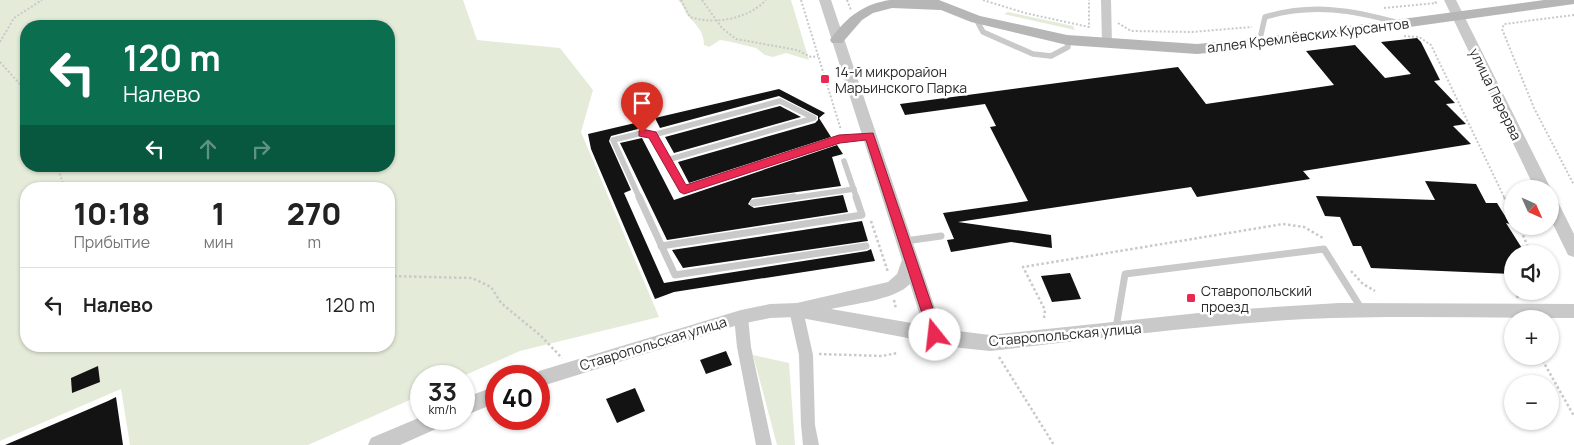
<!DOCTYPE html>
<html lang="ru">
<meta charset="utf-8">
<style>
:root{--surface:#fff;--page:#f6f6f6;--text:#222;--muted:#767676;--line:#e0e0e0}
body{margin:0;font-family:Manrope,sans-serif;background:var(--page);color:var(--text);height:100vh;display:flex;flex-direction:column;font-size:19px;white-space:nowrap}
*{box-sizing:border-box;margin:0}
p{font-size:16px;color:var(--muted)}
.icon{flex:none;width:28px;height:28px;fill:none;stroke:currentColor;stroke-width:2;stroke-linecap:round;stroke-linejoin:round}
.map{position:relative;flex:1;overflow:hidden}
.panel{position:absolute;left:20px;top:182px;width:375px;height:170px;display:flex;flex-direction:column;background:var(--surface);border-radius:20px;box-shadow:0 1px 4px #0004}
.panel>*{flex:none}
.hud{position:absolute;left:20px;top:20px;width:375px;height:152px;border-radius:20px;box-shadow:0 1px 4px #0004;background:#0b6e4f;color:#fff;overflow:hidden}
.needle{width:32px;rotate:135deg}
.tools{position:absolute;left:1504px;top:180px;display:grid;gap:10px}
.tools a{display:grid;place-items:center;width:55px;height:55px;border-radius:50%;background:var(--surface);box-shadow:0 1px 4px #0004;font-size:25px}
.speed{position:absolute;left:410px;top:365px;display:flex;gap:10px;font-size:25px;font-weight:700;text-align:center}
.speed>*{display:grid;place-content:center;width:65px;height:65px;border-radius:50%;background:var(--surface);box-shadow:0 1px 4px #0004;line-height:1}
.speed small{font-size:12px;font-weight:400}
.speed .limit{border:8px solid #d22;background:#fff;color:#111}
.pin{position:absolute;display:grid;place-items:center;width:42px;height:42px;color:#fff;margin:-51px -21px;border-radius:50% 50% 50% 0;rotate:-45deg;box-shadow:0 0 5px #0007}
.pin .icon{rotate:45deg}
.me{position:absolute;width:55px;margin:-28px;rotate:344deg;stroke-linejoin:round;filter:drop-shadow(0 0 4px #0008)}
.turn{display:flex;align-items:center;gap:18px;height:105px;padding:0 20px;font-size:22px}
.turn .icon{width:65px;height:65px;stroke-width:2.5}
.turn b{display:block;font-size:35px;line-height:42px}
.lanes{display:flex;align-items:center;height:48px;padding:0 20px;background:#0003;justify-content:center;gap:25px;direction:ltr}
.lanes .off{opacity:.35}
.eta{display:flex;justify-content:space-evenly;align-items:center;height:85px;text-align:center}
.eta b{font-size:30px;font-weight:800;line-height:35px}
ul{padding:0;list-style:none}
li{display:flex;align-items:center;gap:15px;height:75px;padding:0 20px;border-top:1px solid var(--line)}
li div{flex:1}
li b{display:block;font-size:19px}
li em{font-style:normal}
.map>svg:first-child{display:block}
.green{fill:#e5ebd9;fill-rule:evenodd}
.building{fill:#131313}
.lines{fill:none;stroke-linecap:round;stroke-linejoin:round}
.path-far1{stroke:#c9c9c9;stroke-width:2;stroke-dasharray:2 2;stroke-linecap:butt}
.path{stroke:#c9c9c9;stroke-width:2.5;stroke-dasharray:2.5 2.5;stroke-linecap:butt}
.service-far1{stroke:#c9c9c9;stroke-width:5.5}
.service{stroke:#c9c9c9;stroke-width:7}
.minor{fill:#c9c9c9;fill-rule:evenodd}
.tertiary{fill:#c9c9c9;fill-rule:evenodd}
.secondary{fill:#b6b6b6;fill-rule:evenodd}
.route{fill:#e92952;stroke:#971b35}
.poi-dot{fill:#e92952;stroke:#fff;stroke-width:2}
.labels{text-anchor:middle;dominant-baseline:central;stroke-width:5;stroke-linejoin:round;paint-order:stroke}
.street-label{font-size:14px;fill:#2c2c2c;stroke:#fff}
.poi-label{font-size:14px;fill:#2c2c2c;stroke:#fff;text-anchor:start}
</style>
<div class="map">
<svg width="1574" height="445" viewBox="0 0 1574 445">
<rect width="100%" height="100%" fill="#fff"/>
<g class="green">
<path d="M0,0H463L477,40L560,48L593,90L581,132L659,317L520,351L463,376H421V395L308,445H130L121,389L0,441ZM26,26H389V166H26ZM26,189H389V346H26Z"/>
<path d="M678,0H791L809,60L786,53L773,57L765,55L756,48L727,41L720,40L709,47L704,45C704,32 697,26 689,17C684,12 684,5 678,0Z"/>
<path d="M1008,12L1073,26L1075,30L1004,14Z"/>
<path d="M753,355L789,363L795,445H777Z"/>
</g>
<g class="building">
<path d="M1417,38L1421,42L1440,80L1434,81L1455,103L1446,104L1466,124L1453,126L1471,144L1303,171L1310,179L1197,197L1191,187L958,222L1051,235L1052,248L1011,242L951,252L947,240L954,239L943,213L1028,201L990,127L996,126L985,104L905,115L900,104L1178,67L1206,104L1334,85L1306,51L1355,45L1385,78L1411,74L1381,42Z"/>
<path d="M779,89L825,113L819,118L831,137L689,183L678,162L815,123L818,120V116L779,96L660,128L655,118Z"/>
<path d="M780,106L801,117L674,153L665,137Z"/>
<path d="M635,123L638,129L611,136L609,141L631,190L624,193L664,283L867,251L871,249L875,261L674,292L655,299L591,149L588,134Z"/>
<path d="M642,138L674,200L837,145L843,154L832,157L841,186L752,198L748,204L754,208L843,195L848,212L667,240L620,143Z"/>
<path d="M1425,181L1476,184L1486,203H1497L1510,224L1506,223L1525,253H1512V274L1371,268L1361,246H1353L1340,217L1325,216L1316,196L1435,200Z"/>
<path d="M862,221L868,241L683,268L672,250Z"/>
<path d="M1070,273L1081,299L1052,302L1041,276Z"/>
<path d="M726,351L732,365L706,374L700,360Z"/>
<path d="M98,366L100,382L72,393L71,378Z"/>
<path d="M635,388L645,411L617,423L606,399Z"/>
<path d="M116,397L123,445H5L108,401Z"/>
</g>
<g class="lines">
<g class="path-far1">
<path d="M681,0L690,17C715,25 748,19 766,0"/>
<path d="M702,0L722,28L736,39L797,50L811,57L818,56"/>
<path d="M801,0L841,130"/>
<path d="M847,0L851,10"/>
<path d="M983,0L1025,13L1089,27V0"/>
<path d="M1384,8L1436,3L1434,0"/>
<path d="M1574,15L1504,24L1502,29L1534,108L1574,185"/>
<path d="M1118,23L1131,31L1192,32L1252,27"/>
<path d="M1404,36L1419,37L1431,45L1505,199"/>
<path d="M0,42L14,18L42,0"/>
<path d="M0,62L26,91"/>
<path d="M57,166L65,189"/>
</g>
<g class="path">
<path d="M1504,197L1512,214"/>
<path d="M871,221L888,272"/>
<path d="M1519,226L1531,254"/>
<path d="M1351,271L1363,284L1375,291"/>
<path d="M389,276L472,278L491,287L501,303L540,335L562,358"/>
<path d="M1518,298L1517,296L1525,291"/>
<path d="M894,300L896,309"/>
<path d="M1044,318L1045,310L1023,267L1283,224L1304,227L1323,238"/>
<path d="M819,354L882,356L897,353"/>
<path d="M1540,356L1574,416"/>
<path d="M999,357L1054,445"/>
</g>
<g class="service-far1">
<path d="M976,19L983,32L1033,54L1051,56L1068,47L1067,40"/>
<path d="M1259,43L1265,17C1312,3 1353,10 1399,23"/>
<path d="M653,135L780,101L814,118L667,160"/>
<path d="M844,161L857,199"/>
<path d="M640,199L613,140L642,133L653,135L683,190L839,139L870,136"/>
<path d="M785,199L854,189"/>
</g>
<g class="service">
<path d="M639,197L675,275L866,246"/>
<path d="M753,203L794,197"/>
<path d="M905,241L941,236"/>
<path d="M661,246L862,215L856,197"/>
<path d="M1116,328L1125,274L1324,249L1361,308"/>
</g>
<g class="minor">
<path d="M1101,0H1111L1112,44L1107,47L1102,44Z"/>
<path d="M796,304L801,306L803,310L813,355L815,425L819,445H803L801,425L799,355L789,310L791,306Z"/>
<path d="M741,311L746,313L748,317L751,347L772,445H756L737,347L734,317L736,313Z"/>
</g>
<g class="tertiary">
<path d="M819,0H831L942,329L990,335L1227,310L1339,303L1574,304V318C1485,318 1395,315 1306,319C1200,325 1095,339 990,351L961,348L796,317L770,318L741,324L539,387V376H531L539,371L741,310L770,304L797,303L888,282L897,274L902,260ZM910,284L923,325L831,309C852,304 895,300 910,284Z"/>
<path d="M1444,0H1456L1551,189L1550,191V189H1535Z"/>
<path d="M1550,196L1556,198L1574,234V257L1568,255L1550,218Z"/>
<path d="M496,386V403L464,416V398Z"/>
<path d="M421,417V419H448L445,425L400,445H368L371,438Z"/>
</g>
<path class="secondary" d="M890,0H939L980,16L1067,35L1197,44L1259,38L1544,0H1574V4L1259,48L1197,54L1067,45L971,22L941,10L892,8L873,13L862,20L842,43H832L830,40L832,37C848,16 864,4 890,0Z"/>
</g>
<path class="route" d="M642,129L656,132L686,185L839,135L873,133L942,335L940,339H931L929,335L866,140L840,143L684,194L680,192L649,138L639,136V131Z"/>
<g class="poi-dot">
<rect x="820" y="74" width="10" height="10" rx="2.5"/>
<rect x="1186" y="293" width="10" height="10" rx="2.5"/>
</g>
<g class="labels">
<g class="street-label">
<text transform="translate(1308 35) rotate(-7)">аллея Кремлёвских Курсантов</text>
<text transform="translate(1496 94) rotate(64)">улица Перерва</text>
<text transform="translate(1065 334) rotate(-5)">Ставропольская улица</text>
<text transform="translate(653 343) rotate(-17)">Ставропольская улица</text>
</g>
<g class="poi-label">
<text x="835" y="71">14-й микрорайон<tspan x="835" dy="16">Марьинского Парка</tspan></text>
<text x="1201" y="290">Ставропольский<tspan x="1201" dy="16">проезд</tspan></text>
</g>
</g>
</svg>
<div class="tools">
<a><svg class="needle" viewBox="-14 -14 28 28"><path d="M0-13l5 13h-10z" fill="#e53935"/><path d="M0 13l5-13h-10z" fill="#767676"/></svg></a>
<a><svg class="icon" aria-label="sound" viewBox="0 0 24 24"><path d="M4 9h4l5-4v14l-5-4H4zM17 9q2 3 0 6"/></svg></a>
<a>+</a>
<a>−</a>
</div>
<div class="speed"><div>33<small>km/h</small></div><div class="limit">40</div></div>
<div class="pin" style="left:642px;top:133px;background:#d93025"><svg class="icon" aria-label="arrive" viewBox="0 0 24 24"><path d="M6 21V4h12l-3 4 3 4H6"/></svg></div>
<svg class="me" style="left:935px;top:335px" viewBox="-20 -20 40 40"><circle r="19" fill="#fff"/><path d="M0-13L10 11 0 6-10 11z" fill="#e92952"/></svg>
<div class="hud">
<div class="turn"><svg class="icon" aria-label="left" viewBox="0 0 24 24"><path d="M17 20v-9H6M10 6l-5 5 5 5"/></svg><div><b>120 m</b>Налево</div></div>
<div class="lanes"><svg class="icon" aria-label="left" viewBox="0 0 24 24"><path d="M17 20v-9H6M10 6l-5 5 5 5"/></svg><svg class="icon off" aria-label="ahead" viewBox="0 0 24 24"><path d="M12 20V5M6 11l6-6 6 6"/></svg><svg class="icon off" aria-label="right" viewBox="0 0 24 24"><path d="M7 20v-9h11M14 6l5 5-5 5"/></svg></div>
</div>
<section class="panel">
<div class="eta">
<div><b>10:18</b><p>Прибытие</p></div>
<div><b>1</b><p>мин</p></div>
<div><b>270</b><p>m</p></div>
</div>
<ul>
<li><svg class="icon" aria-label="left" viewBox="0 0 24 24"><path d="M17 20v-9H6M10 6l-5 5 5 5"/></svg><div><b>Налево</b></div><em>120 m</em></li>
</ul>
</section>
</div>
